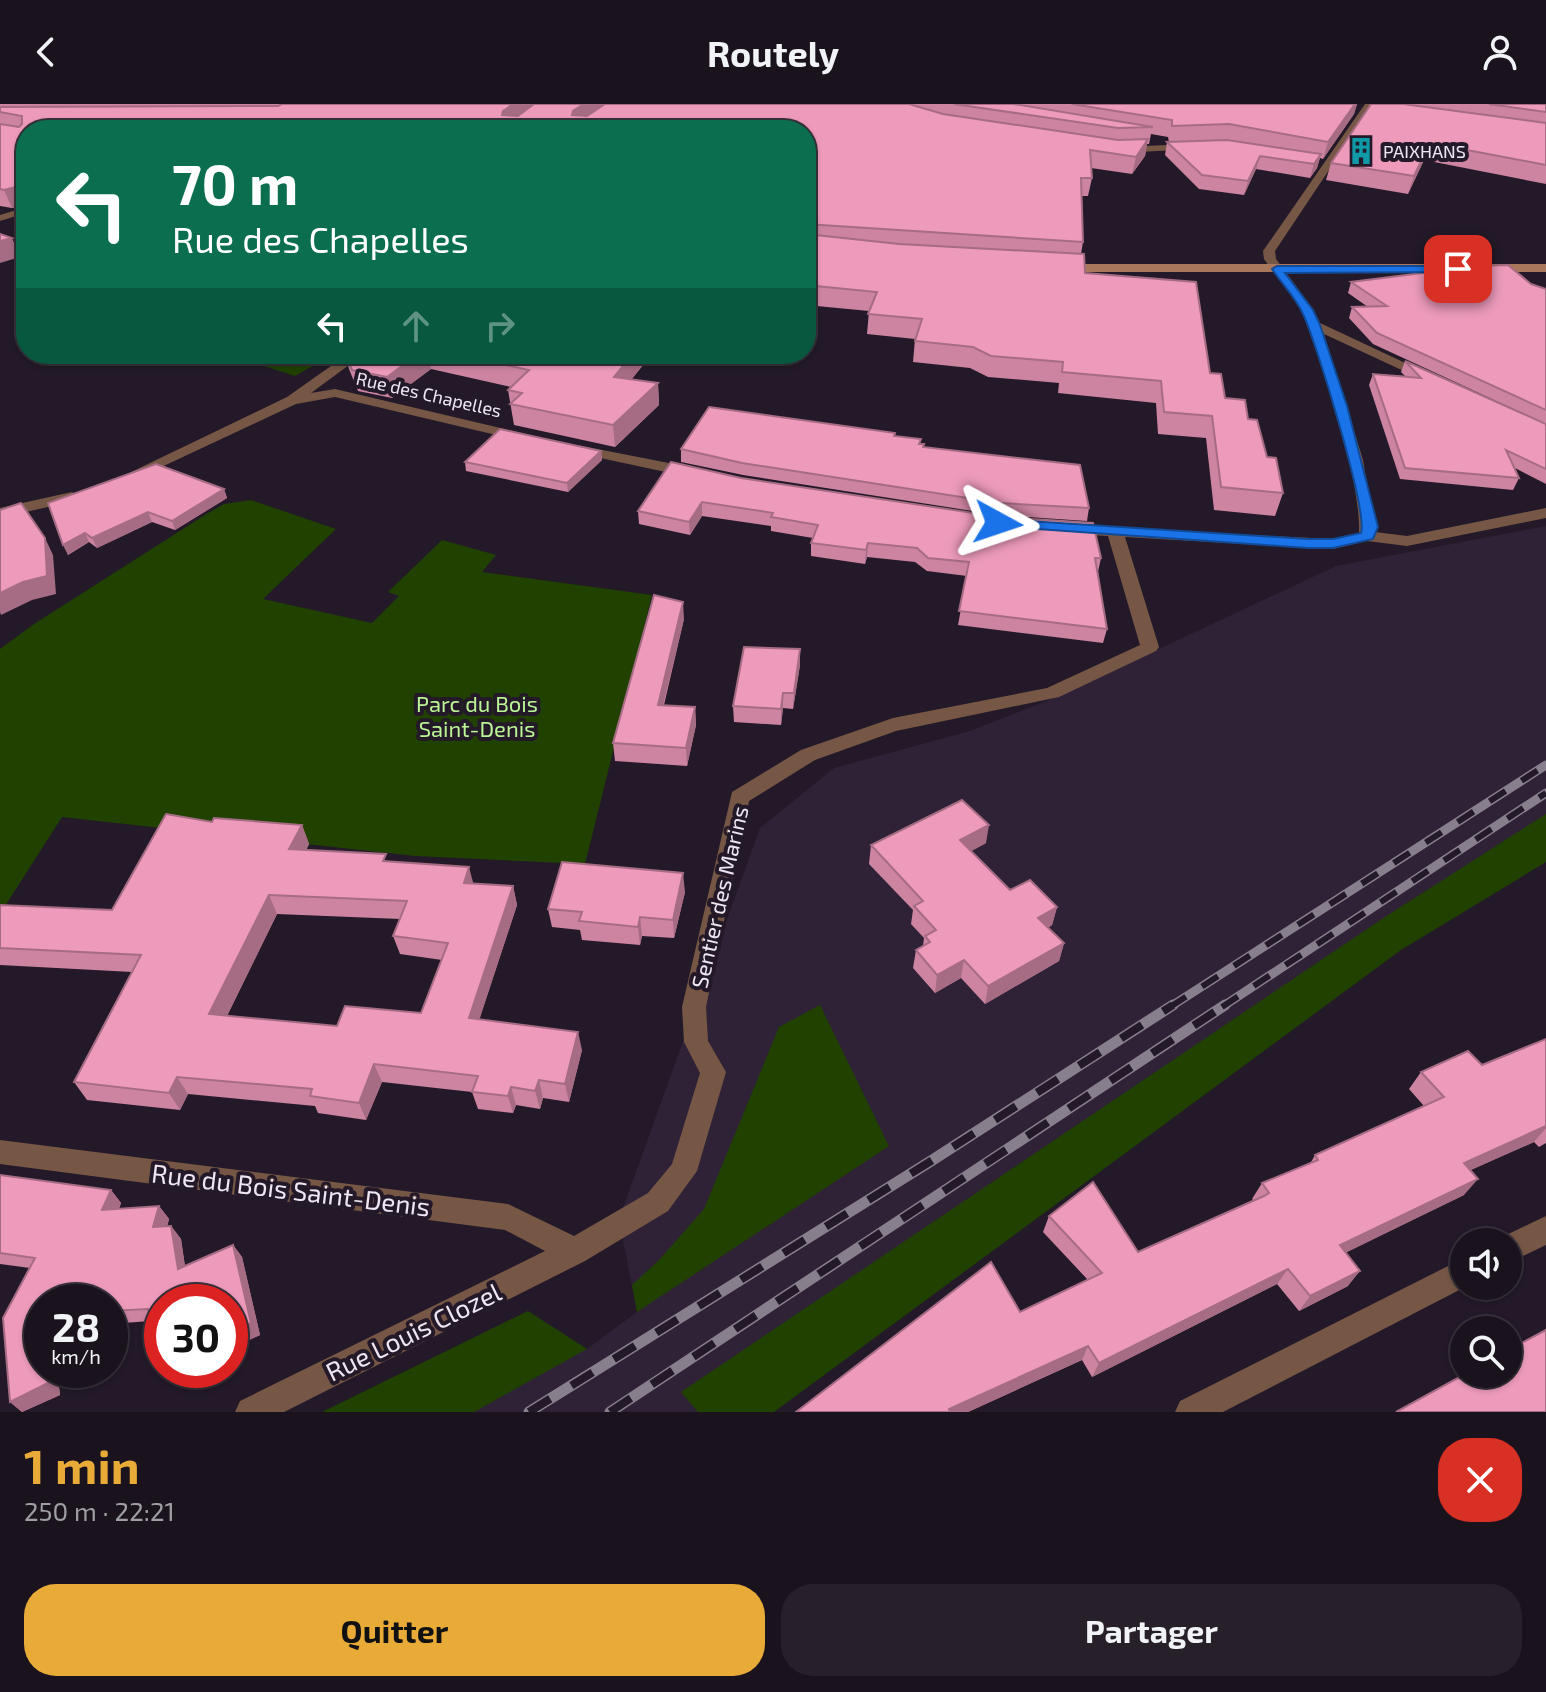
<!DOCTYPE html>
<html lang="fr">
<meta charset="utf-8">
<style>
:root{--surface:#1a131e;--page:#27202b;--text:#f1f3f6;--muted:#9f9ea4;--line:#38323c;--accent:#e8ab37}
body{margin:0;font-family:"Exo 2",sans-serif;background:var(--page);color:var(--text);height:100vh;display:flex;flex-direction:column;font-size:30px;white-space:nowrap}
*{box-sizing:border-box;margin:0}
p{font-size:26px;color:var(--muted)}
.icon{flex:none;width:44px;height:44px;fill:none;stroke:currentColor;stroke-width:2;stroke-linecap:round;stroke-linejoin:round}
.map{position:relative;height:1308px;overflow:hidden}
.side{display:flex;flex-direction:column;background:var(--surface);flex:1}
.side>*{flex:none}
.top-card{position:absolute;left:16px;top:16px;width:800px;height:244px;border-radius:32px;box-shadow:0 2px 6px #0004,0 0 0 2px var(--line);background:#0b6e4f;color:#fff;overflow:hidden}
.controls{position:absolute;left:1450px;top:1124px;display:grid;gap:16px}
.controls a{display:grid;place-items:center;width:72px;height:72px;border-radius:50%;background:var(--surface);box-shadow:0 2px 6px #0004,0 0 0 2px var(--line);font-size:40px}
.speed{position:absolute;left:24px;top:1180px;display:flex;gap:16px;font-size:40px;font-weight:700;text-align:center}
.speed>*{display:grid;place-content:center;width:104px;height:104px;border-radius:50%;background:var(--surface);box-shadow:0 2px 6px #0004,0 0 0 2px var(--line);line-height:1}
.speed small{font-size:20px;font-weight:400}
.speed .limit{border:12px solid #d22;background:#fff;color:#111}
.pin{position:absolute;display:grid;place-items:center;width:68px;height:68px;color:#fff;margin:-34px;border-radius:16px;box-shadow:0 4px 12px #0006}
.me{position:absolute;width:88px;margin:-44px;rotate:95deg;stroke-linejoin:round;filter:drop-shadow(0 0 6px #0008)}
.turn{display:flex;align-items:center;gap:28px;height:168px;padding:0 24px;font-size:36px}
.turn .icon{width:104px;height:104px;stroke-width:2.5}
.turn b{display:block;font-size:56px;line-height:68px}
.lanes{display:flex;align-items:center;height:76px;padding:0 24px;background:#0003;justify-content:center;gap:40px;direction:ltr}
.lanes .off{opacity:.35}
.round{display:grid;place-items:center;flex:none;width:84px;height:84px;border-radius:32px;background:var(--page)}
.summary{display:flex;align-items:center;justify-content:space-between;height:136px;padding:0 24px}
h1{font-size:48px;font-weight:700;line-height:60px;color:var(--accent)}
.button{display:flex;gap:16px;margin-top:auto;padding:16px 24px}
.button a{flex:1;height:92px;border-radius:32px;background:var(--accent);color:#111;font-size:32px;font-weight:700;line-height:92px;text-align:center}
.button a+a{background:var(--page);color:var(--text)}
header{display:flex;justify-content:space-between;align-items:center;height:104px;padding:0 24px;background:var(--surface);font-size:36px;font-weight:700}
.map>svg:first-child{display:block}
.built{fill:#2f2236}
.green{fill:#204100}
.lines{fill:none;stroke-linecap:round;stroke-linejoin:round}
.street{fill:#765746;fill-rule:evenodd}
.secondary{fill:#a8775c;fill-rule:evenodd}
.rail-far1-casing{stroke:#887f8c;stroke-width:9}
.rail-casing{stroke:#887f8c;stroke-width:11}
.rail-far1{stroke:#231928;stroke-width:6;stroke-dasharray:19;stroke-linecap:butt}
.rail{stroke:#231928;stroke-width:8;stroke-dasharray:25;stroke-linecap:butt}
.wall{fill:#cc84a1;fill-rule:evenodd}
.shaded-wall{fill:#a66c83}
.building{fill:#ed9abb;stroke:#a66c83;stroke-width:2;fill-rule:evenodd}
.route{fill:#1a73e8;stroke:#114b97;stroke-width:2}
.labels{text-anchor:middle;dominant-baseline:central;stroke-width:8;stroke-linejoin:round;paint-order:stroke}
.far-poi-label{font-size:18px;fill:#eee7f2;stroke:#231928;text-anchor:start}
.far-street-label{font-size:18px;fill:#eee7f2;stroke:#231928}
.park-label{font-size:22px;fill:#baf494;stroke:#231928}
.street-label{font-size:22px;fill:#eee7f2;stroke:#231928}
.near-street-label{font-size:26px;fill:#eee7f2;stroke:#231928}
</style>
<header><svg class="icon" aria-label="back" viewBox="0 0 24 24"><path d="M15 5l-7 7 7 7"/></svg>Routely<svg class="icon" aria-label="person" viewBox="0 0 24 24"><circle cx="12" cy="8" r="4"/><path d="M4 21q1-7 8-7t8 7"/></svg></header>
<div class="map">
<svg width="1546" height="1308" viewBox="0 0 1546 1308">
<rect width="100%" height="100%" fill="#231928"/>
<path class="built" d="M1546,422V750L1289,920L773,1308H328L528,1207L587,1245L637,1208L619,1115L760,724L834,664L970,627L1054,594L1336,462Z"/>
<g class="green">
<path d="M227,250H318L329,253L295,272Z"/>
<path d="M251,396L336,425L263,495L372,519L399,492L388,488L442,436L496,451L482,468L652,491L585,760L415,752L62,713L0,810V545L34,520L208,409L224,400Z"/>
<path d="M1546,710V758L1401,846L774,1308H698L681,1288L1388,811Z"/>
<path d="M820,901L889,1042L637,1208L632,1181L659,1156L704,1105L779,923Z"/>
<path d="M528,1207L587,1245L474,1308H322Z"/>
</g>
<g class="lines">
<g class="street">
<path d="M1365,0H1373L1275,147L1276,155L1313,205L1320,219L1433,272L1421,275L1324,230L1363,356L1375,428L1407,432L1546,404V414L1407,442L1367,437L1333,445L1125,433L1159,543L1156,547L1059,593L896,627L815,656L749,697L706,903L708,937L726,968L697,1067L668,1107L585,1157L284,1308H235L240,1297L545,1147L505,1126L0,1060V1036L508,1100L574,1132L648,1089L672,1060L700,969L684,938L682,903L732,688L801,646L893,614L1047,584L1140,541L1108,432L1070,430L1062,425L1064,422L1333,435L1359,429C1361,380 1325,247 1300,205C1291,187 1276,172 1264,155L1263,147Z"/>
<path d="M1192,40L1195,45L1120,49L1115,46L1120,43Z"/>
<path d="M26,103V109L0,117V111Z"/>
<path d="M348,250H364L311,289L335,285L522,329L529,333L522,337L335,293L296,300L138,374L133,376L125,371L287,293Z"/>
<path d="M577,341L694,364L702,369L694,374L572,348V342Z"/>
<path d="M72,388L80,393L78,396L0,414V404Z"/>
<path d="M1546,1112V1141L1508,1159V1138H1497L1498,1135Z"/>
<path d="M1464,1154V1182H1467L1223,1308H1175L1180,1297Z"/>
</g>
<path class="secondary" d="M1546,160V168H1057L1051,164L1057,160Z"/>
<g class="rail-far1-casing">
<g id="rail-far1">
<path d="M1170,903L1546,661"/>
<path d="M1222,903L1546,689"/>
</g>
</g>
<g class="rail-casing">
<g id="rail">
<path d="M529,1308L931,1057L1173,901"/>
<path d="M610,1308L1225,901"/>
</g>
</g>
<use href="#rail-far1" class="rail-far1"/>
<use href="#rail" class="rail"/>
</g>
<g class="wall">
<path d="M0,0H1357L1354,10L1323,55L1320,54L1317,64L1310,74L1256,65L1244,91L1199,85L1165,51L1167,38H1169L1168,33L1151,30L1149,40H1147L1145,52L1132,70L1091,64L1092,74L1088,92H1082L1083,138L1081,150L1085,169L1210,269L1225,294L1248,315L1283,389L1275,412L1214,406L1206,334L1158,330L1156,299L1058,289L1059,279L988,273L970,264L913,258L915,235L867,230L869,207L806,201V26H26V101L12,104L0,102Z"/>
<path d="M1371,0H1546V80L1424,56L1408,90L1326,76L1331,59Z"/>
<path d="M1351,178L1531,180L1546,185V320L1373,240L1349,214L1352,203H1368L1348,189Z"/>
<path d="M184,250H205L195,255Z"/>
<path d="M345,250H652L631,276L658,279L659,301L615,343L514,321L508,286L511,283L431,265L392,294L358,287L349,265Z"/>
<path d="M1405,257L1546,320V380L1515,364L1519,374L1513,386L1400,375L1369,281L1373,270L1405,272L1401,268Z"/>
<path d="M895,332L921,335L920,340L924,343L1089,404L1087,417L998,411L743,371L681,358V345Z"/>
<path d="M601,347L602,356L568,388L466,367L465,358Z"/>
<path d="M671,358L1101,454L1098,468L1107,525L1103,539L958,521L967,472L927,467L915,458L867,453L865,460L811,452V439L813,434L771,427V422L702,412L690,431L639,420L638,407Z"/>
<path d="M224,385L227,394L175,426L152,418L97,444L89,438L68,451L48,399Z"/>
<path d="M684,515L664,601L695,603L696,621L687,662L615,657L613,639Z"/>
<path d="M800,545V561L793,605L783,604L781,621L734,618L733,602Z"/>
<path d="M212,718L302,721L309,740L306,746L388,757L473,779L513,782L517,801L479,916L582,946L569,998L543,994L540,1005L516,1001L513,1009L478,1005L472,988L382,978L366,1016L318,1009L315,1002L188,990L180,1006L87,996L74,978L132,868L0,861V802L112,806ZM277,810L400,815L393,832L400,850L442,856L421,909L337,922L227,912Z"/>
<path d="M986,739L971,747L1010,786L1057,803L1052,821L1048,824L1064,839L1059,857L985,900L961,874L935,889L913,864L916,846L923,842L924,834L911,820L913,806L869,760L871,741Z"/>
<path d="M685,788L674,834L642,832L640,841L582,836L580,826L552,823L548,805Z"/>
<path d="M1546,935V1039L1539,1043L1534,1038L1470,1066L1464,1091L1346,1148L1348,1182L1299,1207L1277,1180L1092,1273L1082,1256L968,1308H796L1020,1208L1088,1176L1043,1128L1049,1112L1138,1148L1254,1097L1252,1095L1262,1079L1310,1060L1315,1051L1424,1002L1409,985L1421,968L1482,961Z"/>
<path d="M0,1071L111,1086L121,1099L119,1105L159,1102L169,1115L167,1123L171,1122L181,1135L185,1162L233,1141L242,1153L260,1231L230,1245V1198H162V1266H186L168,1274L157,1263L150,1217L110,1220V1198H42V1266H57L60,1291L22,1308L10,1298L3,1214L30,1164L0,1160Z"/>
</g>
<g class="shaded-wall">
<path d="M513,0H539L505,26L502,11L503,7Z"/>
<path d="M584,0H610L574,23L572,11L573,7Z"/>
<path d="M1355,0H1357L1354,10L1323,55L1328,38Z"/>
<path d="M1148,35L1145,52L1132,70L1136,53Z"/>
<path d="M1430,39L1424,56L1408,90L1414,72Z"/>
<path d="M1321,50L1317,64L1310,74L1314,60Z"/>
<path d="M1260,52L1256,65L1244,91L1248,77Z"/>
<path d="M20,82L26,101L12,104L4,86Z"/>
<path d="M12,134L20,153L0,159V137Z"/>
<path d="M193,250H205L195,255Z"/>
<path d="M418,250H428L431,265L392,294L387,273Z"/>
<path d="M633,250H652L616,294L614,273Z"/>
<path d="M658,279L659,301L615,343L613,321Z"/>
<path d="M601,347L602,356L568,388L567,379Z"/>
<path d="M224,385L227,394L175,426L172,417Z"/>
<path d="M702,398V412L690,431L689,418Z"/>
<path d="M148,408L152,418L97,444L92,434Z"/>
<path d="M85,429L89,438L68,451L63,441Z"/>
<path d="M45,434L53,451L56,490L32,496L1,511L0,508V489Z"/>
<path d="M868,439L867,453L865,460L866,446Z"/>
<path d="M683,498L684,515L659,618L658,601Z"/>
<path d="M800,545V561L793,605L794,589Z"/>
<path d="M783,589V604L781,621V605Z"/>
<path d="M695,603L696,621L687,662L686,644Z"/>
<path d="M302,721L309,740L297,763L289,745Z"/>
<path d="M989,721L986,739L957,755L960,736Z"/>
<path d="M469,763L474,782L464,779Z"/>
<path d="M683,769L685,788L674,834L673,816Z"/>
<path d="M513,782L517,801L474,932L469,914Z"/>
<path d="M269,791L277,810L219,928L209,910Z"/>
<path d="M1057,803L1052,821L1034,832L1038,814Z"/>
<path d="M640,813L642,832L640,841L638,823Z"/>
<path d="M1064,839L1059,857L985,900L988,882Z"/>
<path d="M964,856L961,874L935,889L937,871Z"/>
<path d="M578,928L582,946L569,998L565,980Z"/>
<path d="M374,960L382,978L366,1016L359,999Z"/>
<path d="M177,973L188,990L180,1006L169,989Z"/>
<path d="M539,976L543,994L540,1005L535,987Z"/>
<path d="M511,983L516,1001L513,1009L508,992Z"/>
<path d="M1546,1022V1024L1534,1038L1451,1075L1464,1059Z"/>
<path d="M1478,1075L1464,1091L1329,1157L1340,1141Z"/>
<path d="M111,1086L121,1099L113,1119L102,1106Z"/>
<path d="M159,1102L169,1115L163,1136L153,1123Z"/>
<path d="M171,1122L181,1135L187,1178L178,1165Z"/>
<path d="M233,1141L242,1153L260,1231L230,1245Z"/>
<path d="M1288,1165L1277,1180L1092,1273L1099,1259Z"/>
<path d="M1360,1167L1348,1182L1299,1207L1310,1192Z"/>
<path d="M1088,1242L1082,1256L968,1308H948L949,1305Z"/>
<path d="M162,1261V1266H186L168,1274L157,1263Z"/>
<path d="M46,1266H57L60,1291L22,1308L10,1298Z"/>
</g>
<g class="building">
<path d="M282,0H513L503,7L502,11L518,12L534,0H584L573,7L572,11L587,12L605,0H909L943,10L1118,36L1148,35L1136,53L1090,46L1092,74H1081L1083,138L806,120V26H26V90L22,89L20,82L4,86L0,85V20L19,23L22,20V12L0,8V3L278,2Z"/>
<path d="M954,0H1014L1153,23L1118,24Z"/>
<path d="M1072,0H1355L1328,38L1229,20L1172,22V16Z"/>
<path d="M1371,0H1403L1546,19V61L1430,39L1414,72L1331,59Z"/>
<path d="M1489,0H1546V8Z"/>
<path d="M1227,36L1321,50L1314,60L1260,52L1248,77L1202,71L1167,38Z"/>
<path d="M0,130L12,134L0,137Z"/>
<path d="M806,130L899,140L1084,150L1085,169L1196,178L1210,269L1221,270L1225,294L1245,296L1248,315L1257,316L1267,353L1276,354L1283,389L1221,383L1212,312L1164,308L1161,277L1062,268L1063,258L991,252L973,243L915,237L922,215L868,210L877,188L806,181Z"/>
<path d="M1508,161L1531,180L1546,185V306L1377,229L1352,203L1387,202L1351,178L1478,162Z"/>
<path d="M346,250H418L387,273L352,266Z"/>
<path d="M455,250H633L614,273L658,279L613,321L510,300L522,289L508,286L529,266Z"/>
<path d="M1405,257L1546,320V365L1506,346L1519,374L1405,364L1373,270L1421,274Z"/>
<path d="M709,303L895,329L894,332L921,335L919,340H924L923,343L1080,361L1089,404L1000,399L742,359L681,345Z"/>
<path d="M500,325L601,347L567,379L465,358Z"/>
<path d="M671,358L741,374L1000,413L1093,419L1101,454H1095L1107,525L959,507L969,458L928,454L917,444L868,439L866,446L811,439L818,421L771,413L773,409L702,398L689,418L638,407Z"/>
<path d="M156,360L224,385L172,417L148,408L92,434L85,429L63,441L48,399Z"/>
<path d="M21,399L45,434L47,472L23,478L0,489V406Z"/>
<path d="M654,491L683,498L658,601L695,603L686,644L613,639Z"/>
<path d="M744,543L800,545L794,589H783L781,605L733,602Z"/>
<path d="M962,696L989,721L960,736L1010,786L1030,776L1057,803L1038,814L1064,839L988,882L964,856L937,871L916,846L930,838L925,832L936,826L914,802L923,797L871,741Z"/>
<path d="M166,710L212,718L214,714L302,721L289,745L386,750L383,757L469,763L464,779L513,782L469,914L578,928L565,980L539,976L535,987L511,983L508,992L472,988L478,972L374,960L359,999L310,992L312,985L177,973L169,989L74,978L141,851L0,844V802L1,801L112,806ZM269,791L407,797L393,832L448,839L421,909L345,902L337,922L209,910Z"/>
<path d="M562,758L683,769L673,816L640,813L638,823L579,817L582,808L548,805Z"/>
<path d="M1546,935V1022L1464,1059L1478,1075L1340,1141L1360,1167L1310,1192L1288,1165L1099,1259L1088,1242L949,1305L950,1308H796L991,1158L1020,1208L1102,1169L1049,1112L1093,1078L1138,1148L1264,1092L1269,1089L1262,1079L1318,1056L1315,1051L1444,993L1421,968L1468,947L1482,961Z"/>
<path d="M0,1071L111,1086L102,1106L159,1102L153,1123L171,1122L178,1165L233,1141L251,1219L230,1229V1198H162V1261L157,1263L148,1205L110,1207V1198H42V1212H39L42,1236V1266H46L48,1279L10,1298L3,1214L35,1154L0,1149Z"/>
<path d="M1546,1226V1308H1396L1465,1270H1508V1246Z"/>
</g>
<path class="route" d="M1277,162H1458L1463,165L1458,168L1285,169L1313,206L1320,221L1347,302L1378,423L1373,435L1333,444H1308L993,422L991,419L998,415L1308,435H1333L1361,429C1368,407 1316,237 1303,210C1296,194 1282,180 1272,165Z"/>
<defs>
<g id="building-bare" transform="scale(2.16)"><path d="M-4-6H4V6H1V3H-1V6H-4ZM-2.5-4.3h1.7v1.8h-1.7ZM.8-4.3h1.7v1.8H.8ZM-2.5-1h1.7V.8h-1.7ZM.8-1h1.7V.8H.8Z" fill="#0f9aa8" stroke="#231928" stroke-width="2.5" paint-order="stroke"/></g>
</defs>
<g fill-rule="evenodd">
<use href="#building-bare" x="1361" y="47"/>
</g>
<g class="labels">
<g class="far-poi-label">
<text x="1383" y="47">PAIXHANS</text>
</g>
<g class="far-street-label">
<text transform="translate(429 290) rotate(13)">Rue des Chapelles</text>
</g>
<g class="park-label">
<text x="477" y="599">Parc du Bois<tspan x="477" dy="25">Saint-Denis</tspan></text>
</g>
<g class="street-label">
<text transform="translate(719 793) rotate(-77)">Sentier des Marins</text>
</g>
<g class="near-street-label">
<text transform="translate(291 1085) rotate(7)">Rue du Bois Saint-Denis</text>
<text transform="translate(413 1227) rotate(-26)">Rue Louis Clozel</text>
</g>
</g>
</svg>
<div class="controls">
<a><svg class="icon" aria-label="sound" viewBox="0 0 24 24"><path d="M4 9h4l5-4v14l-5-4H4zM17 9q2 3 0 6"/></svg></a>
<a><svg class="icon" aria-label="search" viewBox="0 0 24 24"><circle cx="10" cy="10" r="6"/><path d="M15 15l6 6"/></svg></a>
</div>
<div class="speed"><div>28<small>km/h</small></div><div class="limit">30</div></div>
<div class="pin" style="left:1458px;top:165px;background:#d93025"><svg class="icon" aria-label="arrive" viewBox="0 0 24 24"><path d="M6 21V4h12l-3 4 3 4H6"/></svg></div>
<svg class="me" style="left:998px;top:419px" viewBox="-20 -20 40 40"><path d="M0-17L14 15 0 8-14 15z" fill="#1a73e8" stroke="#fff" stroke-width="4"/></svg>
<div class="top-card">
<div class="turn"><svg class="icon" aria-label="left" viewBox="0 0 24 24"><path d="M17 20v-9H6M10 6l-5 5 5 5"/></svg><div><b>70 m</b>Rue des Chapelles</div></div>
<div class="lanes"><svg class="icon" aria-label="left" viewBox="0 0 24 24"><path d="M17 20v-9H6M10 6l-5 5 5 5"/></svg><svg class="icon off" aria-label="ahead" viewBox="0 0 24 24"><path d="M12 20V5M6 11l6-6 6 6"/></svg><svg class="icon off" aria-label="right" viewBox="0 0 24 24"><path d="M7 20v-9h11M14 6l5 5-5 5"/></svg></div>
</div>
</div>
<section class="side">
<div class="summary"><div><h1>1 min</h1><p>250 m · 22:21</p></div><a class="round" style="background:#d93025;color:#fff"><svg class="icon" aria-label="close" viewBox="0 0 24 24"><path d="M6 6l12 12M18 6L6 18"/></svg></a></div>
<div class="button"><a>Quitter</a><a>Partager</a></div>
</section>
